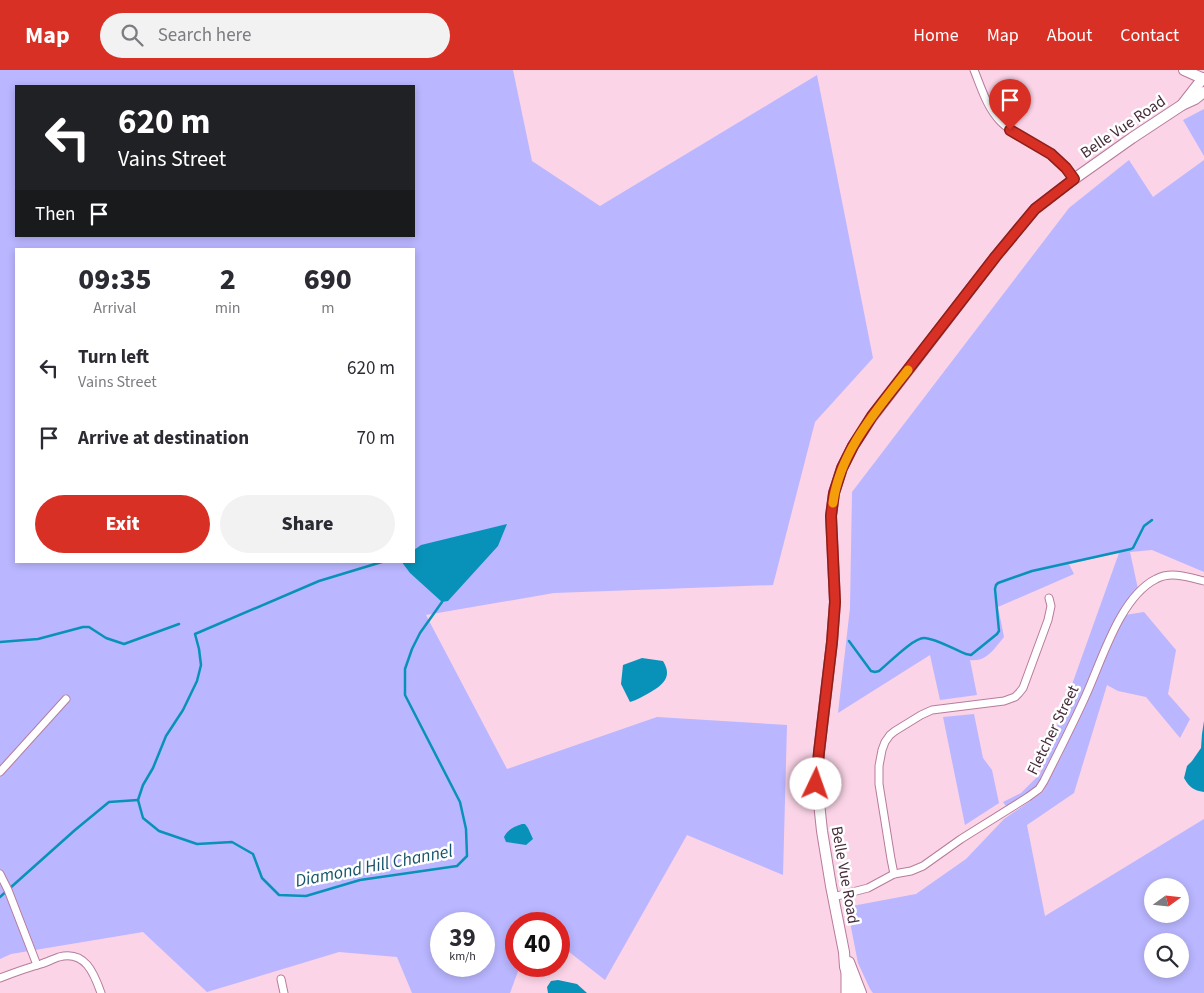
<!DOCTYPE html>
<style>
:root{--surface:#fff;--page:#f2f2f3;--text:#2b2b33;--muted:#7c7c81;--accent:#d93025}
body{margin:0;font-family:"Source Sans 3",sans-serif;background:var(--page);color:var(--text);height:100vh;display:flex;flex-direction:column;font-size:19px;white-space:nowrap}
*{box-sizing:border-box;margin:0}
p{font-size:16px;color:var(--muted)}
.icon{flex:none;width:28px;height:28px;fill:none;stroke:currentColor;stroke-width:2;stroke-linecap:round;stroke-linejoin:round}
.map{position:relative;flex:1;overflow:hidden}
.drawer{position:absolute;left:15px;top:178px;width:400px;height:315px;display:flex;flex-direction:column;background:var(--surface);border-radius:0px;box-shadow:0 2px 8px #0003}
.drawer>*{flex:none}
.hud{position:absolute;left:15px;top:15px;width:400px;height:152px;border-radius:0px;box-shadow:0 2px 8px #0003;background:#202124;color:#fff;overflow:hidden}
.needle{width:32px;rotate:75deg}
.fabs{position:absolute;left:1144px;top:808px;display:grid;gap:10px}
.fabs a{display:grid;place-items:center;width:45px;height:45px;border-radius:50%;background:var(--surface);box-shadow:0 2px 8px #0003;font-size:25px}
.speed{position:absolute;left:430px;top:842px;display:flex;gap:10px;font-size:25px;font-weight:700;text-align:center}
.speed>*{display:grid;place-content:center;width:65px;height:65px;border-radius:50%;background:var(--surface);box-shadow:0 2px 8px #0003;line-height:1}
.speed small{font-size:12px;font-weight:400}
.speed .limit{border:8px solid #d22;background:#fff;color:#111}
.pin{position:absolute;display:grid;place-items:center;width:42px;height:42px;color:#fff;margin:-51px -21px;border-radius:50% 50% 50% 0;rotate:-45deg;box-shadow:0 0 5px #0007}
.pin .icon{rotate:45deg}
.me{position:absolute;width:55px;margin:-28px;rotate:3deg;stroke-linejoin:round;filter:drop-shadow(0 0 4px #0008)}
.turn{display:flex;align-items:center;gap:18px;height:105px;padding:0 20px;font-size:22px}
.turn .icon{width:65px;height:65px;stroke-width:2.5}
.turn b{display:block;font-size:35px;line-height:42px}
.then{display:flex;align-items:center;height:48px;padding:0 20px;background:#0003;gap:10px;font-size:19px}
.eta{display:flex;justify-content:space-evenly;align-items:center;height:85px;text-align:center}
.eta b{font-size:30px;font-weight:800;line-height:35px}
.primary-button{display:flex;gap:10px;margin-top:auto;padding:10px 20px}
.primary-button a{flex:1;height:58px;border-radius:30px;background:var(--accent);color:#fff;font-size:20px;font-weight:800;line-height:58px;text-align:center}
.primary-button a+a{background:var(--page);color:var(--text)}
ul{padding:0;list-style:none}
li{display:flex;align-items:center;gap:15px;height:70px;padding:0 20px}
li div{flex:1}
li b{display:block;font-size:19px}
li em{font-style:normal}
header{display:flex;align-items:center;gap:30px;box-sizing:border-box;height:70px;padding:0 25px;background:var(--accent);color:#fff}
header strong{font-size:24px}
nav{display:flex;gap:28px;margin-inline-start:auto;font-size:18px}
.search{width:350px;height:45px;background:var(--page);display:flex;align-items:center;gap:12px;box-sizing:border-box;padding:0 18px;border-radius:28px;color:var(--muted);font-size:19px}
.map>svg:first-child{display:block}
.green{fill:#bab6ff;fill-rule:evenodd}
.water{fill:#0892ba}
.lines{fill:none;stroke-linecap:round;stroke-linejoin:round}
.stream{stroke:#0892ba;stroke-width:2.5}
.street-casing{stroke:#b77c9b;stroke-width:9}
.secondary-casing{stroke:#b77c9b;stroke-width:12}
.street{stroke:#fff;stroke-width:7}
.secondary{stroke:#fff;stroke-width:10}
.route-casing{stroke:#8d1f18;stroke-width:12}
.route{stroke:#d93025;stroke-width:9}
.slow{stroke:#f59e0b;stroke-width:9}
.labels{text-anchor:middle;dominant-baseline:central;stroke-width:5;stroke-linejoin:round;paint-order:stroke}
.street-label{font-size:16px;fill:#462d3a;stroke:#fff}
.water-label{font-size:18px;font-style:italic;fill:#155369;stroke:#fff}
</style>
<header>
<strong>Map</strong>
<div class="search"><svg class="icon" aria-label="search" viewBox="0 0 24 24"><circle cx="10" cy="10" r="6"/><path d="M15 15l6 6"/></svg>Search here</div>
<nav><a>Home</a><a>Map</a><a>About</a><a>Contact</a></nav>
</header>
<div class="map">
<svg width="1204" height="923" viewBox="0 0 1204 923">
<rect width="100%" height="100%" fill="#fbd4e7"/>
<g class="green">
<path d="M0,0H513L532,91L600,136L817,5L873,288L815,352L773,515L554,523L426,545L507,699L657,647L787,655L783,805L687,765L605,910L559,874V854H516V896H520L510,923H412L397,887L339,882L207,922L143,862L11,884L0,889ZM16,16H414V166H16ZM16,179H414V491H16ZM441,854H484V896H441Z"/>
<path d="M1204,39V86L1183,50Z"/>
<path d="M1129,90L1153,127L1204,90V502L1152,480L1130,482L1138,519L1122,539L1043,709L1034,721L1006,736L1003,732L1021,723L1040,704L1119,483L1069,494L1074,504L998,537L1004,567C994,579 987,592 970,590L977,625L940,630L930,585L838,643L850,538L852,422L1069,138Z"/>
<path d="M1144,542L1176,580L1168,624L1190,649L1180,668L1146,627L1118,621L1107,615L1074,723L1027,755L1045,846L1204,749V923H873L870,919L858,893L847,837L916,824L966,789L1004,749L1043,722L1062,685L1125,545ZM1152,816H1180V844H1152ZM1152,871H1180V899H1152Z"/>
<path d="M974,644L983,688L992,700L999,733L965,755L943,647Z"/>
</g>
<g class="water">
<path d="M507,454L498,476L448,531L442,532L410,503L401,491H414V480L421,475Z"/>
<path d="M642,588L663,591C673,607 663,615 649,623C643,626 637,630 630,632L621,614L623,595Z"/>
<path d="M1204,651V722C1193,720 1190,718 1184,708L1187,696L1192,691L1201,678L1202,664Z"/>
<path d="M522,754H525L528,758L533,769L526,775L506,772L504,767C508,759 514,757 522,754Z"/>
<path d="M558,910L577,914L587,923H548L547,917L551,911Z"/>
</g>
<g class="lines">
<g class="stream">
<path d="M385,491L319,511L195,564L199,579L201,595L197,611L183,640L166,666L153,698L143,715L138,730L143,748L159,761L197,774L232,772L253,784L262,808L279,825L306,826L360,810L457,796L467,786L466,759L460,732L405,625V599L412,579L420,563L442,532"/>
<path d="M849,571L871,601L875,602L879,601C889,593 913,568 924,568C935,568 955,580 966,584L971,585L997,564L999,561L995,519L996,515L998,513L1032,501L1131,479L1133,478L1144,456L1152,450"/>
<path d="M0,572L38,569L83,557H89L106,568L124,574L179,554"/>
<path d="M0,827L75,760L109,732L138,730"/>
</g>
<g class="street-casing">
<g id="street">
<path d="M974,0C981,17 987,38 1001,52C1012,63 1027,69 1040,77C1054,86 1064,96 1074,109"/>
<path d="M0,702L66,629"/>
<path d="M0,804L8,820L37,895"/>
<path d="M894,804L891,789L879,714V696L882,680L885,672L890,665L895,661L921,645L932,640L1004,631L1015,627L1019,623L1023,618L1048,550L1051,536L1049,528"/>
<path d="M833,827L868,818L894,804L911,801L923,796L961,769L1028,727L1039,719L1044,711C1058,683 1073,654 1086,625C1102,590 1120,527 1156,509C1171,501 1188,507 1204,511"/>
<path d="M845,903V923"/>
<path d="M0,908C13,903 27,898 41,894C47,892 53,889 59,887C85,880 94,903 101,923"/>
<path d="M281,909L284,923"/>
</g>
</g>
<g class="secondary-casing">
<g id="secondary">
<path d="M1184,0L1204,9"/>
<path d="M1182,35L1203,8"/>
<path d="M849,892L861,923"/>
<path d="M853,923L845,897L844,882L831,816L822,761L817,714L819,682L832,572L835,532L831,446L834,423L842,398L853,376L872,347L996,186L1035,139L1074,109L1132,68L1182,35L1195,29L1204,22"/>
</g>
</g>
<use href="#street" class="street"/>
<use href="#secondary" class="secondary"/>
</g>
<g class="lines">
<g class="route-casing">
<path id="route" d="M816,714L819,682L832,572L835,532L831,446L834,423L842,398L853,376L872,346L996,186L1035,139L1074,109L1066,98L1051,84L1010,60"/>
</g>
<use href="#route" class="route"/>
<path class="slow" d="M833,433C840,381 877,340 908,300"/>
</g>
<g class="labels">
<g class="street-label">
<text transform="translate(1123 57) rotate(-34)">Belle Vue Road</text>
<text transform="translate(1053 660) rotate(-64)">Fletcher Street</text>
<text transform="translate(845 805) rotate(80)">Belle Vue Road</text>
</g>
<g class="water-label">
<text transform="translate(374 796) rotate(-11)">Diamond Hill Channel</text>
</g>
</g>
</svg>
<div class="fabs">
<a><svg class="needle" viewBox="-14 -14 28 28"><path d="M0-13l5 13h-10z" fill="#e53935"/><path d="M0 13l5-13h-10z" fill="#7c7c81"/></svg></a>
<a><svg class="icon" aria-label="search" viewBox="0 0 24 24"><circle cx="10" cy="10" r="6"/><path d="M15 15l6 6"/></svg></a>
</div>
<div class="speed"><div>39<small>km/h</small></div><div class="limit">40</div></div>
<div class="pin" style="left:1010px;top:60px;background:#d93025"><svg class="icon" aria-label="arrive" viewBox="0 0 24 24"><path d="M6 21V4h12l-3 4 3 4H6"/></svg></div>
<svg class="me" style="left:816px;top:714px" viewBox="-20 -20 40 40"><circle r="19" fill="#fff"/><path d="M0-13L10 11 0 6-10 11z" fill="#d93025"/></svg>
<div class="hud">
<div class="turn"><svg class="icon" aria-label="left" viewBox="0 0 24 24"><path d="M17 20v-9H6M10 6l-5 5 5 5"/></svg><div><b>620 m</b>Vains Street</div></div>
<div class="then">Then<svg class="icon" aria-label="arrive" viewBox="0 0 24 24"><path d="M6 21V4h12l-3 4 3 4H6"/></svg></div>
</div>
<section class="drawer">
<div class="eta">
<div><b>09:35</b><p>Arrival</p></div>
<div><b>2</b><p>min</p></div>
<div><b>690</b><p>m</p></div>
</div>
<ul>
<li><svg class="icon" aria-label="left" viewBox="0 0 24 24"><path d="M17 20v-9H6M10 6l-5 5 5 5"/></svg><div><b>Turn left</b><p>Vains Street</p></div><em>620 m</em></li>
<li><svg class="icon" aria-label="arrive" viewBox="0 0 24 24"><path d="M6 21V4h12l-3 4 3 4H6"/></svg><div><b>Arrive at destination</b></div><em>70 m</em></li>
</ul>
<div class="primary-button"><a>Exit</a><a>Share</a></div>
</section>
</div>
